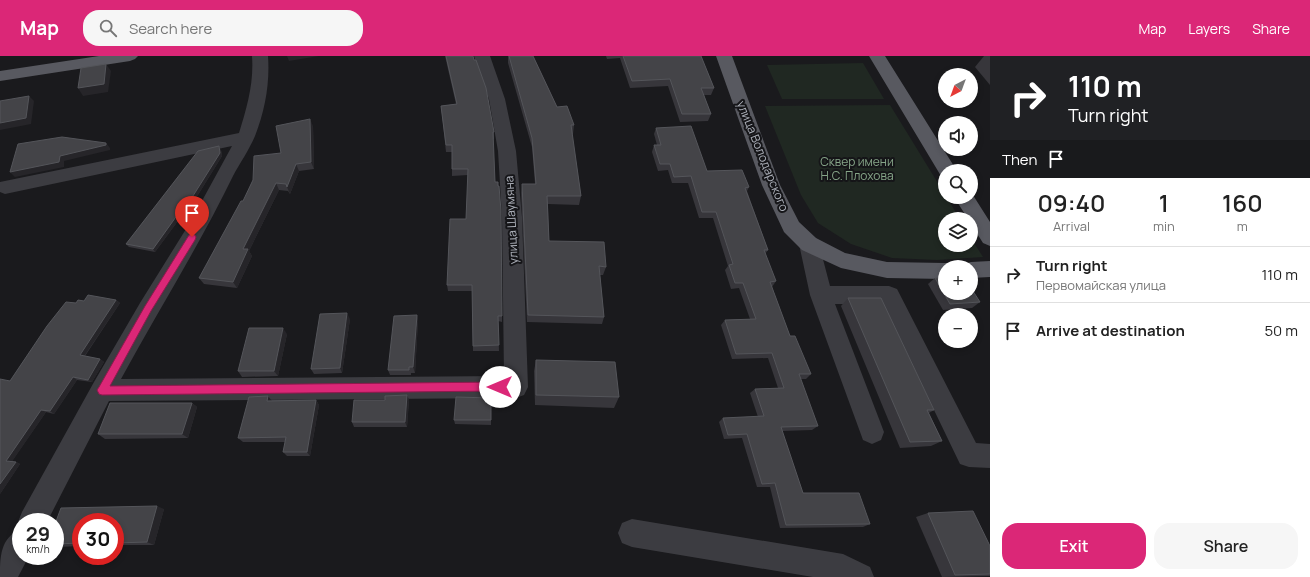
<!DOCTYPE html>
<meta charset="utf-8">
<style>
:root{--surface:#fff;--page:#f6f6f6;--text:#222;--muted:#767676;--line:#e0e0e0;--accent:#db2777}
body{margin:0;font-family:Manrope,sans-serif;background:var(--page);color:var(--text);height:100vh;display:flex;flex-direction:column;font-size:15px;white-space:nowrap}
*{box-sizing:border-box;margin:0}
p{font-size:13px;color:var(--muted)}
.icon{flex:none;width:22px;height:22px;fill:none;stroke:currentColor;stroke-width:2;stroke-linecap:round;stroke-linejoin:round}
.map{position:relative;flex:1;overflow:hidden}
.sheet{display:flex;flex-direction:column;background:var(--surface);width:320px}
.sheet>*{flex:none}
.hud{background:#202124;color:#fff;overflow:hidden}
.needle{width:26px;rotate:221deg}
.tools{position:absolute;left:938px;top:12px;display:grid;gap:8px}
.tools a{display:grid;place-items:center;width:40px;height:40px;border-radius:50%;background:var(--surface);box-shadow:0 2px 6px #0003;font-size:20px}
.speed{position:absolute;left:12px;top:457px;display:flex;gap:8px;font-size:20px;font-weight:700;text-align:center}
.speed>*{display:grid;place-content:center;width:52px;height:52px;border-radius:50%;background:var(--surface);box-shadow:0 2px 6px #0003;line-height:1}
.speed small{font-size:10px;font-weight:400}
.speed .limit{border:6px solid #d22;background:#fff;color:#111}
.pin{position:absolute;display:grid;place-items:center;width:34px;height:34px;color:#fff;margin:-41px -17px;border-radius:50% 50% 50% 0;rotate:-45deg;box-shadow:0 0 4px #0007}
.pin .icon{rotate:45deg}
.me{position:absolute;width:44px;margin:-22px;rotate:270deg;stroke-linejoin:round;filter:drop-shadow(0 0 3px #0008)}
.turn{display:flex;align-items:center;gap:14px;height:84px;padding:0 12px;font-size:18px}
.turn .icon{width:52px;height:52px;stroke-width:2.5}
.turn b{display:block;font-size:28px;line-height:34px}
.then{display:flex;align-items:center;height:38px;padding:0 12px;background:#0003;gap:8px;font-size:15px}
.eta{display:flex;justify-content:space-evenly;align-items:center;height:68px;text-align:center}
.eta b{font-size:24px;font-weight:600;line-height:28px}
.action{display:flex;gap:8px;margin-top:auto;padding:8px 12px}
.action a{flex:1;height:46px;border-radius:16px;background:var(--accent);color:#fff;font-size:16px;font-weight:600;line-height:46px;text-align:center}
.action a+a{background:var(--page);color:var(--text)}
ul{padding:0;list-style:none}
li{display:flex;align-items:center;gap:12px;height:56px;padding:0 12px;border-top:1px solid var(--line)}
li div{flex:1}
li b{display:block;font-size:15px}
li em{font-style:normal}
header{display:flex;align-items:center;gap:24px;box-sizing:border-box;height:56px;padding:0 20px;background:var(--accent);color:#fff}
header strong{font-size:19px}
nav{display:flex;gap:22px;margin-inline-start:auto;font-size:14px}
.search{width:280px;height:36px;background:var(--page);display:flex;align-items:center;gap:10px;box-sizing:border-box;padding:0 14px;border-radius:16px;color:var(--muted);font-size:15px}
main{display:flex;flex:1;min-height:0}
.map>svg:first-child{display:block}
.green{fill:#202822}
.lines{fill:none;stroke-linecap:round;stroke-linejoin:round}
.minor{fill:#3c3c41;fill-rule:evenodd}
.major{fill:#585960;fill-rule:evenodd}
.wall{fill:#37363b}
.shaded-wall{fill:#262529}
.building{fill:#444448;stroke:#54555a}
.route{fill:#db2777;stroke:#8e194d}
.labels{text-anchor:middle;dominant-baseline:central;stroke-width:4;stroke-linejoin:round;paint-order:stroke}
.street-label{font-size:12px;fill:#aeb2bb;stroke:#151518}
.park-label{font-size:12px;fill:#86a588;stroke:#151518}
</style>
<header>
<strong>Map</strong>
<div class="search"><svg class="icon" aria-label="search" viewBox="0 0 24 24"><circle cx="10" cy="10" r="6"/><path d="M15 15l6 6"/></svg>Search here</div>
<nav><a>Map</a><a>Layers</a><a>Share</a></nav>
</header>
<main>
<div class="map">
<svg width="990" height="521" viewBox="0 0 990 521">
<rect width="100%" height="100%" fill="#1a1a1d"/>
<g class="green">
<path d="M863,7L884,43H782L767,9Z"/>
<path d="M890,49L960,163H945V189H971V182L983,201L937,204L892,202L851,188L818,167L801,139L765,50Z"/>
</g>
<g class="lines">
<g class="minor">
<path d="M252,0H268C270,27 265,55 255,80C249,94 240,107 233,120C199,190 158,255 121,323L504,320L502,161L498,95L489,43L474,0H490L505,43L516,95L522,161L528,331L524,339L516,342L109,345L47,466H21V472L18,466L22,456L94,326L140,247L191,165L232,90L5,138L0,136V126L239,77C247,51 254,27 252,0Z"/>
<path d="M809,180L816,182L819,188L830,230H889L897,233L976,387L990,388V412L969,411L960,408L883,248H835L884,376L881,384L872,388L863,384L810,239L799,188L802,182Z"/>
<path d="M632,463L843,498L870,511L874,521H813L632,491L622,487L618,477L622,467Z"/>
<path d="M21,473V500H29L18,521H0C0,501 0,482 21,473Z"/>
</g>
<g class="major">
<path d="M99,0H138L135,3L130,5L0,25V15Z"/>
<path d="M716,0H732L780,129L799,166L816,182L845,197L887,206L945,207L952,209L953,211H945V223L887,222L841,212L802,194L784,176L762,129Z"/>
<path d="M869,0H885L957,115H945V121L941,120Z"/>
<path d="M971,136L990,166V190L983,187L971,168V163H968L954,141H971Z"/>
<path d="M990,205V221L971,222V211H962L964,208L971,206Z"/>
</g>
</g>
<g class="wall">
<path d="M445,0H473L494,76V83H493L502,260V266L498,265L499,295H473L472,235H448L447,229L466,163L468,119L452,120V96H446L441,50L456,48Z"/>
<path d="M508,0H533L557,51L574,69L573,78H572L581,140L579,149L548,148L549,185L606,211L603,219H600L604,261L602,268L527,266L521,137L522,128H535L532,91L508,7Z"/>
<path d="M606,0H701L714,32L711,39H704L711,58L708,65L680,66L668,30L630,32L620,2L607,3Z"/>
<path d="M984,0H990V29L975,11Z"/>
<path d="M313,70L314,113L299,115L290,138L288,135L279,134L249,195L252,200L237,232L204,228L199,222L243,145L281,97Z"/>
<path d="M656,72L707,115L749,131L747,135L768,194L765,198L776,225L772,231L790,280L811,318L806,323H800L818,370L812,374L782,375L803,437L870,468L863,471L780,472L770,431H757L742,382L724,383L719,366L723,362L758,361L750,337L755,333L778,332L768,302L732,303L721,269L725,264L750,263L739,232L731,233L725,214L728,210L713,162H699L688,127H672L668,114L658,115L652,96L654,89H657L654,78Z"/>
<path d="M221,94L222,100L188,155L186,154L155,196L129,191L126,188Z"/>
<path d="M935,222L980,246L972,252L943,254L928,228Z"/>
<path d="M848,242L934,354L929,357L942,385L931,390L900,392L841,250Z"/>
<path d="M116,244L120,247L85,300L100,303L104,306L92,326L77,324L54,358L46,356L12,405L16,406L20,408L0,438L10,325L76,247L84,245Z"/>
<path d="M417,259L418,265L415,317H411V319H390L388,314Z"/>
<path d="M350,263L342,317L314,318L311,313Z"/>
<path d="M287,278L278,320L242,321L238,315Z"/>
<path d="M536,304L619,341L614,352L535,349L534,315Z"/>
<path d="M407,339L409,344L407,371H354L352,366Z"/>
<path d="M491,342V369L455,368L454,364Z"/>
<path d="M271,344H316L319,349L310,400H287L283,396L285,386H243L238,382Z"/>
<path d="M192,347L197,351L188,382L105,383L98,378Z"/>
<path d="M164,453L154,489H115V466H81V490L57,491L55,490V468Z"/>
<path d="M928,457L990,490V520L942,521L916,461Z"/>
</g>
<g class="shaded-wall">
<path d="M287,0H319L289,5Z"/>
<path d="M106,8L111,15L108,36L83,40L78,32Z"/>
<path d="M29,40L34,45L31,68L0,74V67Z"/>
<path d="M310,63L313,70L314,113L311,106Z"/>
<path d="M106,87L110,92V94L64,105V111L15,121L10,116L60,100Z"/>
<path d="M219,90L221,94L222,100L188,155L186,151Z"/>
<path d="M296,108L299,115L290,138L287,131Z"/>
<path d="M276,127L279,134L249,195L252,200L237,232L233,226L243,193Z"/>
<path d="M183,151L186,154L155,196L153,193Z"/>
<path d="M116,244L120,247L83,302L80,299Z"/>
<path d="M347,257L350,263L342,317L340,312Z"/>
<path d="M417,259L418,265L415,317L413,311Z"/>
<path d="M283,272L287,278L278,320L274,315Z"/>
<path d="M100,303L104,306L92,326L88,324Z"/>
<path d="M73,321L77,324L54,358L50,355Z"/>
<path d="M407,339L409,344L407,371L405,366Z"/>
<path d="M268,340L272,345H267Z"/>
<path d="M316,344L319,349L310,400L307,396Z"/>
<path d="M192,347L197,351L188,382L182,378Z"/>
<path d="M41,354L46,356L11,407L6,405Z"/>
<path d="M16,406L20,408L0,438V428Z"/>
<path d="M157,450L164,453L154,489L147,486Z"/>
</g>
<g class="building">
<path d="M446,0H473L474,4H476L486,32L494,76H493L495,126H498V130H499L501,155L502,260H498L499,289L473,290L472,229H447L450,163H466L468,113H452V89H446L441,50L457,48Z"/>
<path d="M509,0H533L557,51L567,50L574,69H571L581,140H547L549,185L604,186L606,211L599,210L604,261L528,259L522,128H536L532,82Z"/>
<path d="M623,0H701L714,32H701L711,58H682L670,23L632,25Z"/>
<path d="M106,8L104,28L78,32L81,12Z"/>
<path d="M29,40L26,62L0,67V45Z"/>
<path d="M310,63L311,106L296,108L287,131L286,128L276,127L243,193H248L233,226L199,222L241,145H243L253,124L254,100L281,97L276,70Z"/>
<path d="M691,70L707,115L742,114L749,131L745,132L768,194H764L776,225L770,226L790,280H795L811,318H799L818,370L781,371L803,437H859L870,468L786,469L775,427L762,428L747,378L728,379L723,362L764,360L755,333L784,332L772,297L736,298L725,264L756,263L743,227H735L729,209L733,208L716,156H702L691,120L674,121L670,108H660L654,89H661L656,72Z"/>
<path d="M62,81L106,87V89L60,100L59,106L10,116L18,88Z"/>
<path d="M219,90L220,97L186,151H183L153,193L126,188L198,95Z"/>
<path d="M935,222H945V237H971V232L980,246L950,248Z"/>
<path d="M88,239L116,244L80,299L100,303L88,324L73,321L50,355L41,354L6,405L16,406L0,428V323L10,325L47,270L66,246L76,247L78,244L84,245Z"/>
<path d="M848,242H881L934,354H927L942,385L910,386Z"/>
<path d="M347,257L340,312L311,313L320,258Z"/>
<path d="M417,259L413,311H409V314H388L394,260Z"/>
<path d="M249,272H283L274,315H238Z"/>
<path d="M536,304L615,306L619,341L536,339Z"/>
<path d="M407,339L405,366H352L354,344H385V340Z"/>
<path d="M268,340L267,345L316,344L307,396H283L286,381L238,382L249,341Z"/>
<path d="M456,341L491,342V364H454Z"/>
<path d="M110,347H192L182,378H98Z"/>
<path d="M157,450L147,486L115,487V466H81V487L55,488V468L61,452Z"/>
<path d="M973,455L990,490V518L955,519L928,457Z"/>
</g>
<path class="route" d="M192,178L195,179L196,181L195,184L151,255L110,330L500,326L504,328L505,331L504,334L500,335L102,339L99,338L97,334L99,331L145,250L189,179Z"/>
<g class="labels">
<g class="street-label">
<text transform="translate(763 100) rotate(68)">улица Володарского</text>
<text transform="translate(511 164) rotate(-93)">улица Шаумяна</text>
</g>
<g class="park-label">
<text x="857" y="105">Сквер имени<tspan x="857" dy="14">Н.С. Плохова</tspan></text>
</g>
</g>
</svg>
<div class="tools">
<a><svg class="needle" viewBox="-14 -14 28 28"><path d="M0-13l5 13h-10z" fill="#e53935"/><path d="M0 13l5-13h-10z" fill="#767676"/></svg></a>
<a><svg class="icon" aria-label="sound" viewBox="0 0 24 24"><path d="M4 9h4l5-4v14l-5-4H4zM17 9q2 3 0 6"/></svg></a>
<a><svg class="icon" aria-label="search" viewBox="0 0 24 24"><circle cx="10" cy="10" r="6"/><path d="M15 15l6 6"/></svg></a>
<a><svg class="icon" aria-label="layers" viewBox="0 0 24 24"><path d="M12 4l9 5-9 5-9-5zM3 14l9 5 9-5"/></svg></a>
<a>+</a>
<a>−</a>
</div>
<div class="speed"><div>29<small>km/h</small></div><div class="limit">30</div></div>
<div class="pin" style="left:192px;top:181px;background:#d93025"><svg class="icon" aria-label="arrive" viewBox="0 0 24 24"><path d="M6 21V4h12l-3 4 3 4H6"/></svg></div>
<svg class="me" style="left:500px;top:331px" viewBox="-20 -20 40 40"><circle r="19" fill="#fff"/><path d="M0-13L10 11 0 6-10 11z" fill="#db2777"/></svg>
</div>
<section class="sheet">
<div class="hud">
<div class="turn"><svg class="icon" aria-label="right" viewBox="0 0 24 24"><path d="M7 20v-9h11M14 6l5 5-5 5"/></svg><div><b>110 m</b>Turn right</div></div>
<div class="then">Then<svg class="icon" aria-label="arrive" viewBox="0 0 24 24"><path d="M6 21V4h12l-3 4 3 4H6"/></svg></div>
</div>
<div class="eta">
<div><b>09:40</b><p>Arrival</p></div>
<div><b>1</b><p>min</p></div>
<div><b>160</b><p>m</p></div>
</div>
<ul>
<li><svg class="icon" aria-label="right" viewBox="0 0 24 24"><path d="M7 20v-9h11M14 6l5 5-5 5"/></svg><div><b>Turn right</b><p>Первомайская улица</p></div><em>110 m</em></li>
<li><svg class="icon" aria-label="arrive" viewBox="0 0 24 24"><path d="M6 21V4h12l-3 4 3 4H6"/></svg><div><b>Arrive at destination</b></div><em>50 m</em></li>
</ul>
<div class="action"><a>Exit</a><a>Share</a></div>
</section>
</main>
